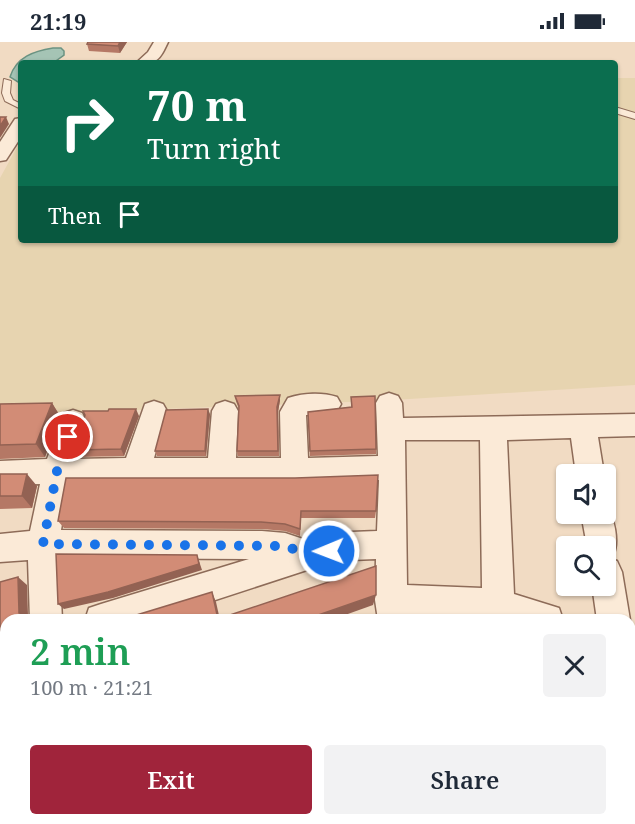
<!DOCTYPE html>
<meta charset="utf-8">
<style>
:root{--surface:#fff;--page:#f2f2f3;--text:#1f2937;--muted:#747a83;--accent:#a0243b}
body{margin:0;font-family:"Noto Serif",serif;background:var(--page);color:var(--text);height:100vh;display:flex;flex-direction:column;font-size:22px;white-space:nowrap}
*{box-sizing:border-box;margin:0}
p{font-size:20px;color:var(--muted)}
.icon{flex:none;width:33px;height:33px;fill:none;stroke:currentColor;stroke-width:2;stroke-linecap:round;stroke-linejoin:round}
.map{position:relative;flex:1;overflow:hidden}
.drawer{position:absolute;left:0px;top:572px;width:636px;height:212px;display:flex;flex-direction:column;background:var(--surface);border-radius:18px 18px 0 0;box-shadow:0 2px 4px #0004}
.drawer>*{flex:none}
.banner{position:absolute;left:18px;top:18px;width:600px;height:183px;border-radius:6px;box-shadow:0 2px 4px #0004;background:#0b6e4f;color:#fff;overflow:hidden}
.fabs{position:absolute;left:556px;top:422px;display:grid;gap:12px}
.fabs a{display:grid;place-items:center;width:60px;height:60px;border-radius:6px;background:var(--surface);box-shadow:0 2px 4px #0004;font-size:30px}
.pin{position:absolute;display:grid;place-items:center;width:51px;height:51px;color:#fff;margin:-26px;border:3px solid #fff;border-radius:50%;box-shadow:0 2px 6px #0007}
.me{position:absolute;width:66px;margin:-33px;rotate:269deg;stroke-linejoin:round;filter:drop-shadow(0 0 4px #0008)}
.turn{display:flex;align-items:center;gap:21px;height:126px;padding:0 30px;font-size:27px}
.turn .icon{width:78px;height:78px;stroke-width:2.5}
.turn b{display:block;font-size:42px;line-height:51px}
.then{display:flex;align-items:center;height:57px;padding:0 30px;background:#0003;gap:12px;font-size:22px}
.round{display:grid;place-items:center;flex:none;width:63px;height:63px;border-radius:6px;background:var(--page)}
.head{display:flex;align-items:center;justify-content:space-between;height:102px;padding:0 30px}
h1{font-size:36px;font-weight:600;line-height:45px;color:#1e9e55}
.action{display:flex;gap:12px;margin-top:auto;padding:12px 30px}
.action a{flex:1;height:69px;border-radius:6px;background:var(--accent);color:#fff;font-size:24px;font-weight:600;line-height:69px;text-align:center}
.action a+a{background:var(--page);color:var(--text)}
.status{display:flex;justify-content:space-between;align-items:center;height:42px;padding:0 30px;background:var(--surface);direction:ltr}
.status svg{height:16px;fill:currentColor}
.map>svg:first-child{display:block}
.farmland{fill:#e7d4b0}
.water{fill:#a5c4b5;stroke:#6b9382;stroke-width:1.5}
.lines{fill:none;stroke-linecap:round;stroke-linejoin:round}
.lane-casing{stroke:#8d6b58;stroke-width:2}
.street-casing{stroke:#8d6b58;stroke-width:3}
.lane{fill:#fbead7;fill-rule:evenodd}
.street{fill:#fbead7;fill-rule:evenodd}
.wall{fill:#b57865}
.shaded-wall{fill:#936253}
.building{fill:#d28c76;stroke:#936253;stroke-width:1.5}
.route{stroke:#1a73e8;stroke-width:10;stroke-dasharray:0 18}
</style>
<div class="status"><b>21:19</b><svg viewBox="0 0 49 12"><path d="M0 12V9h3v3zM5 12V6h3v6zM10 12V3h3v9zM15 12V0h3v12zM26 1h20v11H26zM47 4h2v5h-2z"/></svg></div>
<div class="map">
<svg width="635" height="782" viewBox="0 0 635 782">
<rect width="100%" height="100%" fill="#f1dbc3"/>
<path class="farmland" d="M615,36H635V343L377,359L0,373V136L21,98V198H615Z"/>
<path class="water" d="M53,6H61L64,9V13L53,21H21V42L10,35C16,15 34,9 53,6Z"/>
<g class="lines">
<g class="lane-casing">
<g id="lane">
<path d="M4,37L11,39L10,51L13,58L21,62V67L5,59L2,51Z"/>
<path d="M615,65L635,71V77L615,71Z"/>
</g>
</g>
<g class="street-casing">
<g id="street">
<path d="M154,0H168C159,19 158,21 136,21L148,10Z"/>
<path d="M21,76V95L6,118L0,119V100L15,77Z"/>
<path d="M389,351L398,354L402,361L403,376L635,372V394L598,395L604,432H576L571,396L507,398L514,552L559,566L563,578L411,575V578H378L375,558L376,517L351,518L307,528L154,578H85L89,566L101,562L249,517L59,516L62,578H30L28,518L0,520V492L30,489L40,442L0,443V419L47,417L64,371L73,368L82,371L86,379L75,417L126,416L145,362L154,359L163,362L167,369L154,416H208L212,369L216,362L225,359L234,362L238,369L236,416H281L280,370L288,356C303,351 322,350 337,355L341,362L337,369L328,372L306,373L308,416L378,414L376,361L380,354ZM405,398H480L482,546L407,543ZM379,438L377,489L351,490L309,499L285,491L262,489L61,488L69,441H295Z"/>
<path d="M606,461C614,476 620,499 613,514L608,516L617,519L622,530L630,578V579L597,578L592,543H606V504H587L581,471H606Z"/>
<rect x="42" y="777" width="40" height="5"/>
<path d="M208,777H258L256,782H206Z"/>
<path d="M399,777H439L440,782H400Z"/>
</g>
</g>
<use href="#lane" class="lane"/>
<use href="#street" class="street"/>
</g>
<g class="wall">
<path d="M88,0H127L120,11L89,9L87,2Z"/>
<path d="M280,353V358L278,370L279,414H238L237,409L239,367L236,359L235,354Z"/>
<path d="M351,355L376,407V412L310,414L308,370L351,365Z"/>
<path d="M52,361L60,374L45,415L0,417V362Z"/>
<path d="M108,369L139,374L124,414L78,415L74,408Z"/>
<path d="M210,372L206,414H157L155,409Z"/>
<path d="M0,432L37,444L32,466L0,467Z"/>
<path d="M66,436L376,469L375,476H301L300,494L285,489L262,487L64,486L58,479Z"/>
<path d="M440,777H493L495,782H442Z"/>
</g>
<g class="shaded-wall">
<path d="M120,0H127L120,11L118,4Z"/>
<path d="M6,75L9,82L0,96V84Z"/>
<path d="M280,353V358L278,370L279,414L277,365Z"/>
<path d="M52,361L60,374L45,415L36,402Z"/>
<path d="M136,367L139,374L124,414L121,407Z"/>
<path d="M208,367L210,372L206,414L205,409Z"/>
<path d="M27,432L37,444L32,466L22,454Z"/>
<path d="M197,513L202,528L113,556L64,567L58,562Z"/>
<path d="M18,535L27,543L28,573L33,578H27L19,571Z"/>
<path d="M212,550L216,560L220,578H218Z"/>
<path d="M376,553L373,563L331,578H304Z"/>
<rect x="30" y="777" width="11" height="5"/>
<path d="M201,777H206L204,782H197Z"/>
</g>
<g class="building">
<path d="M88,0H120L118,4L87,2Z"/>
<path d="M0,75H6L0,84Z"/>
<path d="M280,353L277,365L278,409H237L239,364L235,354Z"/>
<path d="M375,354L376,407L310,409L308,370L352,365L351,355Z"/>
<path d="M52,361L36,402L0,403V362Z"/>
<path d="M109,367H136L121,407L74,408L85,373L83,369H108Z"/>
<path d="M208,367L205,409H155L166,368Z"/>
<path d="M0,432H27L22,454H0Z"/>
<path d="M378,433L376,469H301L300,487L285,482L261,480L58,479L66,436H295Z"/>
<path d="M56,512L197,513L199,522L108,550L58,562Z"/>
<path d="M376,524V553L304,578H120L212,550L218,577Z"/>
<path d="M18,535L19,571L27,573V578H6V777H30V782H0V540Z"/>
<path d="M630,603L635,610V711L631,713L635,720V738L630,741Z"/>
<path d="M75,777H201L200,781L197,782H74L75,781Z"/>
<path d="M398,777H400L402,782H385Z"/>
<path d="M445,777H493L495,782H445L446,781Z"/>
</g>
<g class="lines">
<path class="route" d="M68,395L57,429L43,502L283,504L297,508L307,514L329,509"/>
</g>
</svg>
<div class="fabs">
<a><svg class="icon" aria-label="sound" viewBox="0 0 24 24"><path d="M4 9h4l5-4v14l-5-4H4zM17 9q2 3 0 6"/></svg></a>
<a><svg class="icon" aria-label="search" viewBox="0 0 24 24"><circle cx="10" cy="10" r="6"/><path d="M15 15l6 6"/></svg></a>
</div>
<div class="pin" style="left:68px;top:395px;background:#d93025"><svg class="icon" aria-label="arrive" viewBox="0 0 24 24"><path d="M6 21V4h12l-3 4 3 4H6"/></svg></div>
<svg class="me" style="left:329px;top:509px" viewBox="-20 -20 40 40"><circle r="17" fill="#1a73e8" stroke="#fff" stroke-width="3"/><path d="M0-11L8 9 0 5-8 9z" fill="#fff"/></svg>
<div class="banner">
<div class="turn"><svg class="icon" aria-label="right" viewBox="0 0 24 24"><path d="M7 20v-9h11M14 6l5 5-5 5"/></svg><div><b>70 m</b>Turn right</div></div>
<div class="then">Then<svg class="icon" aria-label="arrive" viewBox="0 0 24 24"><path d="M6 21V4h12l-3 4 3 4H6"/></svg></div>
</div>
<section class="drawer">
<div class="head"><div><h1>2 min</h1><p>100 m · 21:21</p></div><a class="round"><svg class="icon" aria-label="close" viewBox="0 0 24 24"><path d="M6 6l12 12M18 6L6 18"/></svg></a></div>
<div class="action"><a>Exit</a><a>Share</a></div>
</section>
</div>
